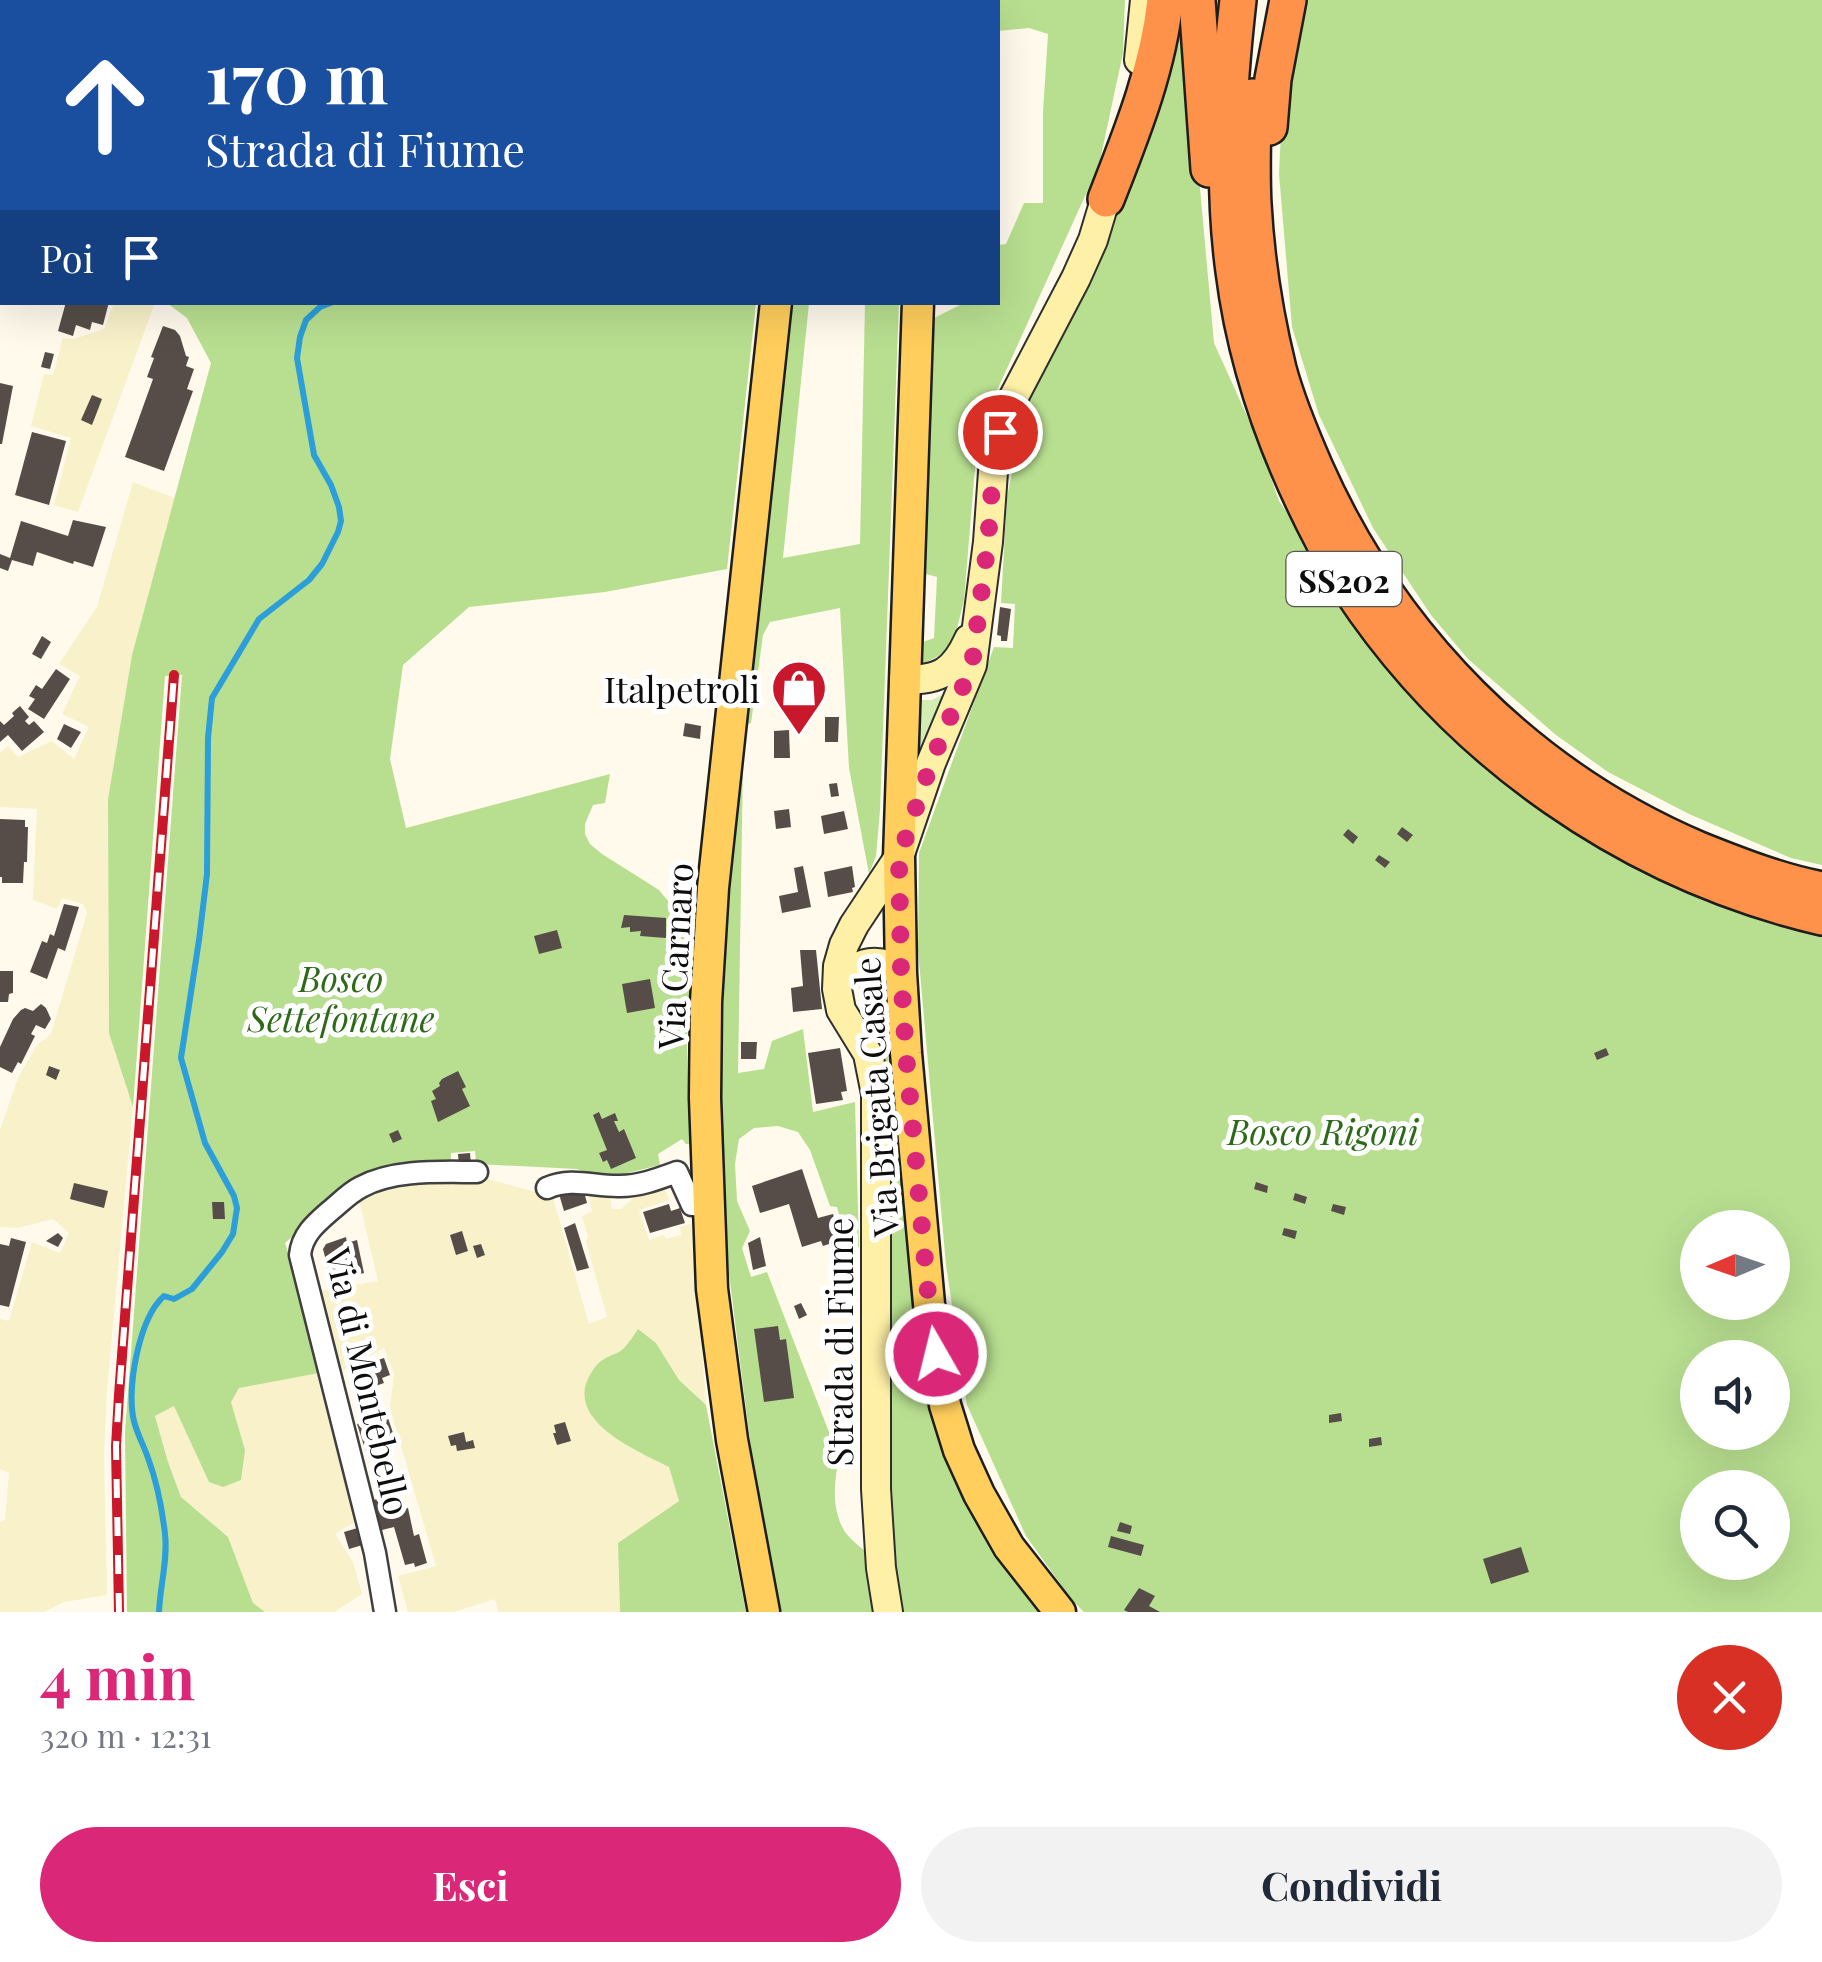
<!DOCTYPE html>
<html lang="it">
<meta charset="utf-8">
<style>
:root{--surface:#fff;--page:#f2f2f3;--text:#1f2937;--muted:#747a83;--accent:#db2777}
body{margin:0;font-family:"Playfair Display",serif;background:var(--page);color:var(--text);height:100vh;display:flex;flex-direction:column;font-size:38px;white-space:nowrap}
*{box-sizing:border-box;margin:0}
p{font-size:32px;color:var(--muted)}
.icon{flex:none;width:55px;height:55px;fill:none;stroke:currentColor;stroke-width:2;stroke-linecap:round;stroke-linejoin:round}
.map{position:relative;height:1612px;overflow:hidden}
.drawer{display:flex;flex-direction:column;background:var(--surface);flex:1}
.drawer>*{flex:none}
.guide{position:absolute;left:0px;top:0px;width:1000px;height:305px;box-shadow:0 10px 40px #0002;background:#1a4fa0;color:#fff;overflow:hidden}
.needle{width:65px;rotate:268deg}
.fabs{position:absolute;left:1680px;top:1210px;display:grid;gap:20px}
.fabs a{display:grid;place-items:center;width:110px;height:110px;border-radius:50%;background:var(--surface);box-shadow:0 10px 40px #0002;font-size:50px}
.pin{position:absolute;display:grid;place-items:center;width:85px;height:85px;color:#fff;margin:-42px;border:5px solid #fff;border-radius:50%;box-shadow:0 2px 10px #0007}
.me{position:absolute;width:110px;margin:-55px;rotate:352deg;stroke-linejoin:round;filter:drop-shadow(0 0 8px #0008)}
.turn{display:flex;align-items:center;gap:35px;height:210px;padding:0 40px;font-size:45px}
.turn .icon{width:130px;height:130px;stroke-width:2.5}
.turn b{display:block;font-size:70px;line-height:85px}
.then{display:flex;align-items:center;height:95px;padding:0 40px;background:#0003;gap:20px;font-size:38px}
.round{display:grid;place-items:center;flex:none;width:105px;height:105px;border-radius:52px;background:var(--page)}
.headline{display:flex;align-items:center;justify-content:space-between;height:170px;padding:0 40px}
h1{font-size:60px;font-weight:700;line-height:75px;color:var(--accent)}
.primary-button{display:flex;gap:20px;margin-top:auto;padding:20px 40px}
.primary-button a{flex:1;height:115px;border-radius:60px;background:var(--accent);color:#fff;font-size:40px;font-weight:700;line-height:115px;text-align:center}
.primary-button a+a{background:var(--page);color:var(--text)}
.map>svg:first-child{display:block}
.farmland{fill:#f8f1ca}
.green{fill:#d4edb2}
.forest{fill:#b8df90;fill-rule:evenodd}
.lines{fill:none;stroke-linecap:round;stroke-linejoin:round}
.stream{stroke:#2c9ed9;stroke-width:6}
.building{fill:#564d48}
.street-casing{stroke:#404040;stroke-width:25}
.secondary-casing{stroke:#2f2f2f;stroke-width:32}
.primary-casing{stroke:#1e1e1e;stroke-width:35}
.highway-casing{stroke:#1e1e1e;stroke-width:40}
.street{stroke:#fff;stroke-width:20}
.secondary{stroke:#fff0a7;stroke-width:28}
.primary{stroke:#ffce5c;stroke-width:30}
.highway{stroke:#ff924a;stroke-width:35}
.rail-casing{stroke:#c9182b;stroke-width:10}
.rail{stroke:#fff;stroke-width:6;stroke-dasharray:19;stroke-linecap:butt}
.route{stroke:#db2777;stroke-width:18;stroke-dasharray:0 32.4}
.labels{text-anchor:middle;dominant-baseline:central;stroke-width:10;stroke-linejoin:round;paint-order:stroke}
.shield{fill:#fff;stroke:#565656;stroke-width:2.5}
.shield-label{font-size:32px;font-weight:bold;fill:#0d0d0d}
.poi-label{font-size:35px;fill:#0d0d0d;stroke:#fff;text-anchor:end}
.street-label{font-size:35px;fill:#0d0d0d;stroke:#fff}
.park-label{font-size:35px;font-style:italic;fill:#2d6a17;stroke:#fff}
</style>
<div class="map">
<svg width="1822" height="1612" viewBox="0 0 1822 1612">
<rect width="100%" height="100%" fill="#fffaec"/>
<g class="farmland">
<path d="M118,0H290L289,2H119Z"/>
<path d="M114,303H155L78,512L54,505L71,438L31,426L44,374L53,375L63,338L74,339L104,329Z"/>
<path d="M133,482L175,498L132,655L108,799L109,1033L133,1107L107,1389L104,1457L107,1595L64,1602L44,1612H0V1522L5,1520L9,1473L0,1469V1319L9,1321L32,1242L60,1253L69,1233L53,1219L18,1228L0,1227V1130L18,1078L37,1045L51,1034L87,913L83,904L62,898L57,909L33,900L37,809L0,807V753L8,746L18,757L52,741L74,759L89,727L62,714L80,676L59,664L97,607Z"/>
<path d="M477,1176L543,1194L551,1191L589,1324L607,1317L586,1242L588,1237L582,1216L592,1211L587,1187L609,1191L612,1209H621L641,1190L663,1183L669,1200L639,1210L649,1240L664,1235L666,1239L681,1235L680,1227L693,1223L706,1405L679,1380L656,1343L633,1449L669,1467L679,1501L618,1543L620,1612H498L495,1599L454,1612H408L398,1576L436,1566L390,1408L394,1374L384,1348L339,1373L319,1291L378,1281L358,1196L381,1183Z"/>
<path d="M319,1373L355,1522L335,1534L353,1562L362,1594L335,1612H265L253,1603L228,1537L181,1497L168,1462L155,1416L174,1406L245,1450L231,1402L239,1387Z"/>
</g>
<path class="green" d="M949,691L919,758H916L917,700H932Z"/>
<g class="forest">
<path d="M415,0H788V2H416Z"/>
<path d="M947,0H1125L1123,53L1099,165L990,406L976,456L964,600L952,649L919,666L920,643L934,638L937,577L923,573L934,318L964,303L998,302V245L1006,244L1024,203H1043V112L1048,34L1029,28L998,31V2H947Z"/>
<path d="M1183,0L1214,343L1257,438L1279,501L1427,713L1500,778L1593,842L1707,902L1822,936V1612H1084L1071,1599L1026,1536L967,1405L946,1265L918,950L919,853L994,647L1013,648L1015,604L1001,603L1007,497L1026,406L1103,248ZM1698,1228H1772V1302H1698ZM1698,1358H1772V1432H1698ZM1698,1488H1772V1562H1698Z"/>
<path d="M1305,0H1822V865L1791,858L1689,814L1608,772L1556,735L1468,659L1431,615L1373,528L1319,415L1292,327L1279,174L1281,131L1296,42Z"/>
<path d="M167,303H756L727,569L605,592L469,607L403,665L390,759L406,828L610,774L605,803L593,805L585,824V834L590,844L602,854L659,890L668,901L692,915L687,1048L690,1144H686L682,1139L658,1154L660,1165L603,1179L577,1169L476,1164L475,1151L451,1153V1167L346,1191L285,1243L305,1305L319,1373L239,1388L231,1402L245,1450L241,1480L223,1487L209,1482L174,1406L155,1416L168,1462L181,1497L228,1537L253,1603L265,1612H127L125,1432L182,675L165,676L133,1107L109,1033L108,799L132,655L211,363L187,318Z"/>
<path d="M793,303H809L783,558L860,544L865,303H899L880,810L876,856L869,874L849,768L840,608L770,622L763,635L751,723L745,725Z"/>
<path d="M743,762L738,1073L764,1069L772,1041L803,1029L813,1112L855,1102L859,1247H847L837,1207L830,1206L810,1150L798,1132L778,1126L754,1128L739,1139L735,1164L737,1201L750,1231L742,1248L751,1277L767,1272L839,1458C834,1482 831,1509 845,1532C851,1540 862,1548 869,1555L874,1612H778L759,1512L723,1226L719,1046L726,919Z"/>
<path d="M880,974L909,1265L928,1394L941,1448L986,1542L1038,1612H900L889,1543L885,1072C880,1039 859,1011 858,978Z"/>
<path d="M638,1329L656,1343L679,1380L706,1405L746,1612H620L618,1543L679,1501L669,1467C636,1450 559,1419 593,1370C605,1353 614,1358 624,1348C629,1343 634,1335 638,1329Z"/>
</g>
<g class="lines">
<g class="stream">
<path d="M450,2L451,0"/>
<path d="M159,1612C160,1586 168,1560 165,1534C162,1508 157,1482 148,1458C144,1446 137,1434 134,1421C126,1389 139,1318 164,1296L174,1299L192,1289L222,1252L233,1234L237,1208L234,1196L205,1143L181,1058L199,940L207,874L208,738L212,698L259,619L309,580L322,564L338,532L341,521L339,507L331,485L314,455L297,358L300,337L306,320L320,307L333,302"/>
</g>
</g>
<g class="building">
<path d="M66,302H109L103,325L92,322L90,330L76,325L73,336L58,331Z"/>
<path d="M163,326L175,330L180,336L186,356L189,357L186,366L194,369L187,389L193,391L164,471L125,457L153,379L147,377L154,358L151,357Z"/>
<path d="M45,352L54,354L50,369L41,367Z"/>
<path d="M0,383L13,386L2,444H0Z"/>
<path d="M92,395L102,399L92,425L81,420Z"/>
<path d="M32,432L66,441L49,505L15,495Z"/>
<path d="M73,520L106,527L93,567L74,561L73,564L37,552L33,566L12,560L8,571L0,568V554L10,558L21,521L68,536Z"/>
<path d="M1000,607L1011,609L1007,641H1001V636L997,635Z"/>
<path d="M42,636L51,642L41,659L32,654Z"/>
<path d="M56,669L70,679L44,719L28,709L35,699L29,696L36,685L42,689Z"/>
<path d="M807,689L813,698L795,705L791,690Z"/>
<path d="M20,706L29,717L25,721L29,725L34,721L44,732L22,751L8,735L0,742V721L4,725L14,716L12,713Z"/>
<path d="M825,717H839L838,742H825Z"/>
<path d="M685,723L701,726L700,739L683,736Z"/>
<path d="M64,724L81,732L71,748L57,739Z"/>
<path d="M789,730L790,758H774V731Z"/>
<path d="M837,783L839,796L831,797L829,784Z"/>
<path d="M789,809L791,827L776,829L774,811Z"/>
<path d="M844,811L848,829L824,834L821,816Z"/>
<path d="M0,819L25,820V827H28L27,862H24L23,883H2V877H0Z"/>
<path d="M1402,827L1413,835L1407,842L1397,834Z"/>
<path d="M1348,829L1358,837L1353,844L1343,835Z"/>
<path d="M1379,855L1390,862L1385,868L1375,860Z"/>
<path d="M803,866L811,907L782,913L779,896L798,892L794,868Z"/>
<path d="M852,866L855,887L852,888L853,892L828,897L824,872Z"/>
<path d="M64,904L79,907L65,951L58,948L47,979L30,972L42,941L47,943L50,934L54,936Z"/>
<path d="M624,915L666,918V938L640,936L641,931L630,932V927L621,928Z"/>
<path d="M557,930L562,948L539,954L534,936Z"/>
<path d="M800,950H816L822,1009L793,1012L791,988L803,986Z"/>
<path d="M0,971H13V993L9,994L8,1002H0Z"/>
<path d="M650,979L655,1008L627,1013L622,984Z"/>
<path d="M41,1004L46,1008L51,1019L45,1029L36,1025L31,1034L35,1036L21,1064L18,1062L12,1073L0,1067V1047L13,1019L21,1010L25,1008L33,1011Z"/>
<path d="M741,1042H757L756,1059H741Z"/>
<path d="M840,1048L847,1091L841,1092L843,1100L816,1104L808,1053Z"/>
<path d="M1606,1048L1609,1055L1597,1060L1594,1053Z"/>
<path d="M49,1066L60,1070L56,1080L46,1075Z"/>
<path d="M458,1071L466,1087L462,1089L470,1106L438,1122L431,1101L436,1099L432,1091L440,1086L439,1083L442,1079Z"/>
<path d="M599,1112L602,1119L615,1113L618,1121H614L619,1132L624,1129L636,1158L611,1169L607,1160L603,1162L599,1153L607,1150L593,1115Z"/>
<path d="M398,1130L402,1139L393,1143L389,1134Z"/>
<path d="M470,1153L471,1165L459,1166L458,1154Z"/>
<path d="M802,1169L818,1218L833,1214L841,1240L823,1246L821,1241L802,1247L789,1204L760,1213L752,1186Z"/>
<path d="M1256,1182L1268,1186L1267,1193L1254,1189Z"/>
<path d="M74,1183L108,1191L104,1208L70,1199Z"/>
<path d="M583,1188L587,1203L564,1211L559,1194Z"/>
<path d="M1295,1193L1307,1197L1305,1204L1293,1200Z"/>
<path d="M212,1202H224L225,1219H213Z"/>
<path d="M669,1204L671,1211L680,1208L685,1223L650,1233L643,1212Z"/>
<path d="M1333,1204L1346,1207L1344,1215L1331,1211Z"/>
<path d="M575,1223L589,1268L577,1271L564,1228Z"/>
<path d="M1284,1228L1297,1231L1295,1239L1282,1235Z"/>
<path d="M462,1231L468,1251L456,1255L450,1235Z"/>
<path d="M58,1233L63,1238L58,1247L46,1241Z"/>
<path d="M346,1237L347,1243L357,1240L364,1273L334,1281L330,1277L323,1249L326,1244Z"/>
<path d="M760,1237L766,1266L753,1270L748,1243Z"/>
<path d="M11,1238L26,1242L9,1307L0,1305V1244L9,1246Z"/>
<path d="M481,1244L485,1255L477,1258L473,1246Z"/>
<path d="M854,1262L855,1296H840V1263Z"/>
<path d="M801,1303L807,1315L799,1319L794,1306Z"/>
<path d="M778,1326L780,1340L786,1339L794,1398L764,1402L754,1329Z"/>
<path d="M384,1358L390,1375L382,1378L384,1383L358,1392L352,1376L359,1374L357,1367Z"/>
<path d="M1341,1413L1342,1421L1329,1423V1415Z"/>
<path d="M387,1415L397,1445L367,1455L357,1424Z"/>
<path d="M565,1422L571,1441L557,1445L553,1433H556L554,1425Z"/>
<path d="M464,1432L466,1442L473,1440L475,1448L457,1451L456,1445L451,1446L448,1436Z"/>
<path d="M1381,1437L1382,1445L1369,1447V1439Z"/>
<path d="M390,1495L396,1511L408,1508L414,1536L419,1534L427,1563L415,1567L414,1563L405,1565L394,1527L374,1532L367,1502Z"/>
<path d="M1120,1522L1132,1526L1130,1534L1117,1531Z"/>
<path d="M361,1527L366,1544L349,1549L344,1532Z"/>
<path d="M1111,1536L1144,1545L1141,1556L1108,1547Z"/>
<path d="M1521,1547L1529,1572L1491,1584L1483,1559Z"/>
<path d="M1139,1588L1155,1596L1149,1606L1160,1612H1128L1124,1610Z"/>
</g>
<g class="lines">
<g class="street-casing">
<g id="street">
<path d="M0,238L2,234"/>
<path d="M547,1188C572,1177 595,1187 620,1186C640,1186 658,1179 677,1172L692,1205L708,1206"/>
<path d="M385,1612L375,1553L300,1255C302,1235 315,1224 330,1211C340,1203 349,1193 361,1187C394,1169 441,1172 477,1172"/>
</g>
</g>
<g class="secondary-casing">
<g id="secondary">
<path d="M1139,60L1145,0"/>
<path d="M904,680C940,680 954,672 969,639"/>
<path d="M854,969C871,959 886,962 901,973"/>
<path d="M888,1612L881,1568L876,1489V1094L868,1054L841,1010L837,989L838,966L844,945L854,925L899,857L931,763L972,665L988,542L994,458L1000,432L1008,408L1076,278L1093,240L1111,180"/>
</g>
</g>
<g class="primary-casing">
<g id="primary">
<path d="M809,2L810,0"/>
<path d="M929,2V0"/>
<path d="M918,302L899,857L901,973L906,1053L929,1304L945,1405L959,1450L979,1494L1009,1547L1060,1612"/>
<path d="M764,1612L732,1440L712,1289L705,1098L706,1002L713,888L776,302"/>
</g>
</g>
<g class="highway-casing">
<g id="highway">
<path d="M1197,0L1209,169"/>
<path d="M1238,0C1228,89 1222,182 1234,271C1246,367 1279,457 1324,542C1333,557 1340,574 1350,588C1459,753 1630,872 1822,917"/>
<path d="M1253,97C1253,133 1251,169 1253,204C1256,259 1265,316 1278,369C1287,403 1301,436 1315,468C1391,639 1527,777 1699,850C1739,866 1780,882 1822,890"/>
<path d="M1269,127L1273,79L1288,0"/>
<path d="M1106,199C1131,135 1158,69 1165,0"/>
</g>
</g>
<use href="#street" class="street"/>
<use href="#secondary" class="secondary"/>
<use href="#primary" class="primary"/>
<use href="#highway" class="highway"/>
<g class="rail-casing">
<path id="rail" d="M119,1612L116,1446L119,1395L174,675"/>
</g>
<use href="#rail" class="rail"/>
</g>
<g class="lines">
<path class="route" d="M936,1354L929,1304L906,1054L901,973L899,858L931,763L972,665L988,542L994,458L1000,432"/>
</g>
<defs>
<g id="shop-pin" transform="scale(2.875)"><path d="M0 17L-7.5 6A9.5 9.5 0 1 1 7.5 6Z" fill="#c9182b" stroke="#fff"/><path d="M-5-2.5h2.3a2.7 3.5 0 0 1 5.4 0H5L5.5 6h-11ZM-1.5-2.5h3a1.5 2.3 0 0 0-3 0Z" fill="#fff"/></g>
</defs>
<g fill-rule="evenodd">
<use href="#shop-pin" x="799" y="688"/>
</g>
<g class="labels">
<rect class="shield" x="1286.5" y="552" width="115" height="54" rx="8"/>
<g class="shield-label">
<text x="1344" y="579">SS202</text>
</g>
<g class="poi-label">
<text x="760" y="688">Italpetroli</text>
</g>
<g class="street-label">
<text transform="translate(674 956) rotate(-87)">Via Carnaro</text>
<text transform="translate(875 1097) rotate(-94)">Via Brigata Casale</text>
<text transform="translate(838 1342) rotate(-90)">Strada di Fiume</text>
<text transform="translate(369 1381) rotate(77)">Via di Montebello</text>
</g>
<g class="park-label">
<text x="341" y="977">Bosco<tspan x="341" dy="40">Settefontane</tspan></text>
<text x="1323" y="1130">Bosco Rigoni</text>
</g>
</g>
</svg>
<div class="fabs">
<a><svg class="needle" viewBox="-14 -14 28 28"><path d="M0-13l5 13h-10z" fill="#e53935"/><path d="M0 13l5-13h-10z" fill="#747a83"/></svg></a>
<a><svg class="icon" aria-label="sound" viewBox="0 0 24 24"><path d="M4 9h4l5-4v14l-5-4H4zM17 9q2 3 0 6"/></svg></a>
<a><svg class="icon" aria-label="search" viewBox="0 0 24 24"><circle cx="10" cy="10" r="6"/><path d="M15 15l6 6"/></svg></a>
</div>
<div class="pin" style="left:1000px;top:432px;background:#d93025"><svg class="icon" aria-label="arrive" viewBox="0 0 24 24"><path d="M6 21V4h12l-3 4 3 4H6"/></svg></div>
<svg class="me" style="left:936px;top:1354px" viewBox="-20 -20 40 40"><circle r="17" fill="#db2777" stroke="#fff" stroke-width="3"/><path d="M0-11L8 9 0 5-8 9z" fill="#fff"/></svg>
<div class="guide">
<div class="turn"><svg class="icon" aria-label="ahead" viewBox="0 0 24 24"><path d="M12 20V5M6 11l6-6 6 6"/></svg><div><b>170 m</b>Strada di Fiume</div></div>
<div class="then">Poi<svg class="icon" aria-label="arrive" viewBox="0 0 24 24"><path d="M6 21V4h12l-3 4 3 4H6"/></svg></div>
</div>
</div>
<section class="drawer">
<div class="headline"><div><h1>4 min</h1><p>320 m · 12:31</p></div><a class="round" style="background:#d93025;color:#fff"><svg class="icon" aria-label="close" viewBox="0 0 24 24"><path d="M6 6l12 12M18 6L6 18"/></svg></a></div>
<div class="primary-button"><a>Esci</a><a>Condividi</a></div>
</section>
